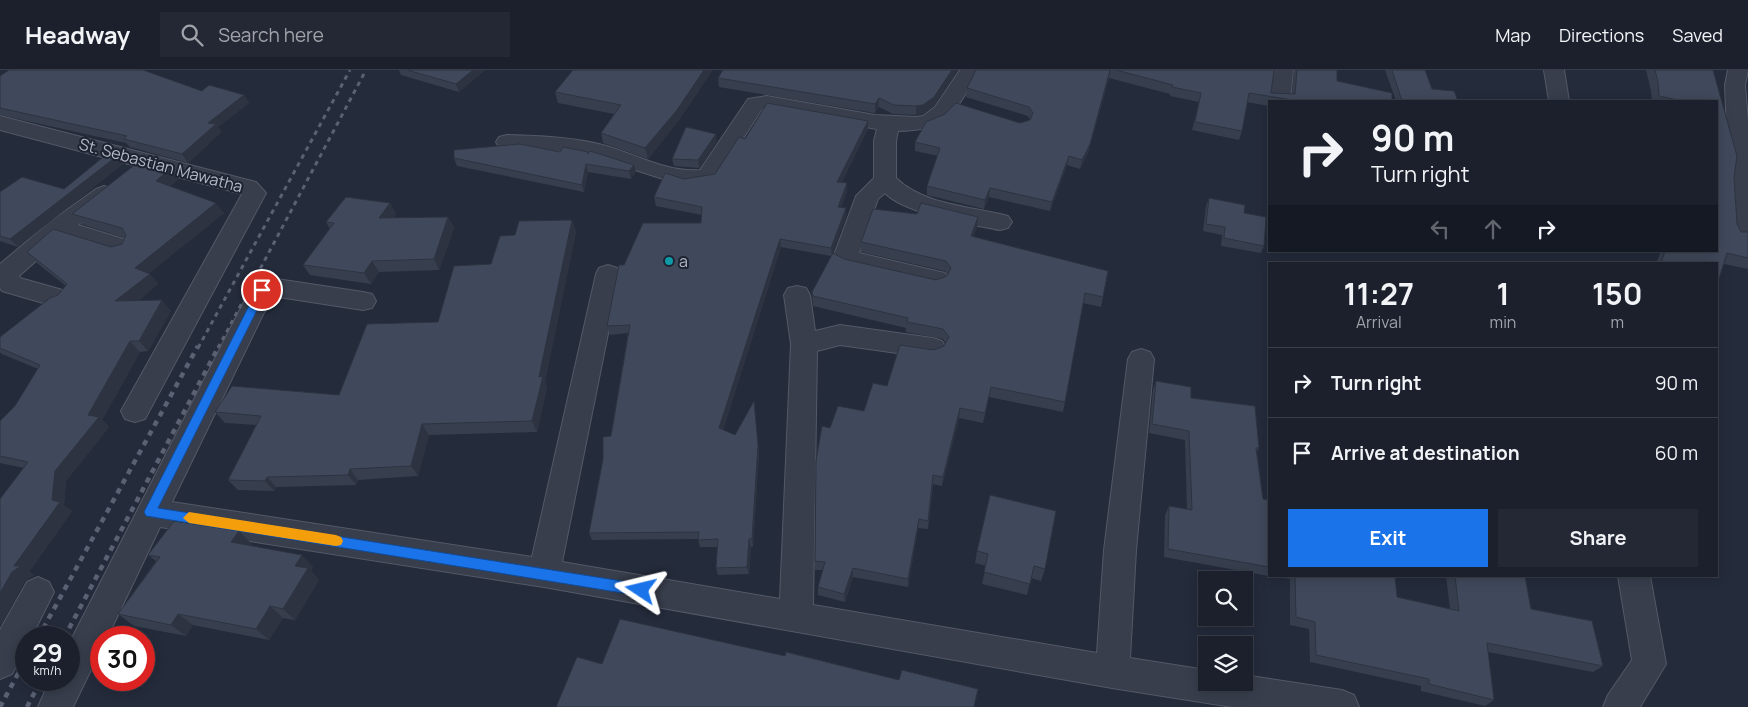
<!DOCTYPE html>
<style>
:root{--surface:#1b202c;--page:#242834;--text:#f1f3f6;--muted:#a0a3a9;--line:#393e48;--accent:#1a73e8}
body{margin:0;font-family:Manrope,sans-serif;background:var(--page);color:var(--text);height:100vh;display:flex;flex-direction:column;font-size:19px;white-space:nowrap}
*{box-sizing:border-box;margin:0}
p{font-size:16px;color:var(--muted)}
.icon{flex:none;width:28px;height:28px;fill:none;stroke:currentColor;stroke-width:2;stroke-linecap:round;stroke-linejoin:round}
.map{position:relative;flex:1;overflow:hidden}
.panel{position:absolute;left:1268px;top:192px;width:450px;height:315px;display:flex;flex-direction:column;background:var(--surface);border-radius:0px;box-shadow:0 2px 12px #0003,0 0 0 1px var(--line)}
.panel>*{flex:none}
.hud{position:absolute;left:1268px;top:30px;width:450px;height:152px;border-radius:0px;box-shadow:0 2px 12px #0003,0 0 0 1px var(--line);background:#1b202c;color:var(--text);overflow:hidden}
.buttons{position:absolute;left:1198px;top:501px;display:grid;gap:10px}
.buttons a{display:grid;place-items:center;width:55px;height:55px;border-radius:0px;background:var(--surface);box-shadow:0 2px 12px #0003,0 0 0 1px var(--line);font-size:25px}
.speed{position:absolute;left:15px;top:556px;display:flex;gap:10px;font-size:25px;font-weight:700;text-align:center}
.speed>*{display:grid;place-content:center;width:65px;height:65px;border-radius:50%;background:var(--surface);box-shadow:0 2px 12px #0003,0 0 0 1px var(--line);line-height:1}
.speed small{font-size:12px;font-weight:400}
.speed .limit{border:8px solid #d22;background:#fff;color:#111}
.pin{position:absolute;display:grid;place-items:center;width:42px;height:42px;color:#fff;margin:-21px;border:2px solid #fff;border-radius:50%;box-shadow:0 1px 5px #0007}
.me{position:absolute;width:55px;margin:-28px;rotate:280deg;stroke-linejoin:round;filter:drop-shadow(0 0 4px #0008)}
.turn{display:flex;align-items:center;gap:18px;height:105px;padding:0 20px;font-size:22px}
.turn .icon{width:65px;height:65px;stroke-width:2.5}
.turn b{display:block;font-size:35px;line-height:42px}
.lanes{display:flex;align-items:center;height:48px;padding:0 20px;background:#0003;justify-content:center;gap:25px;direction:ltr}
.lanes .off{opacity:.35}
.eta{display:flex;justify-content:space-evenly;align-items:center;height:85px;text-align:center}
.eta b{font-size:30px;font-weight:700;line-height:35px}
.button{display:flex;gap:10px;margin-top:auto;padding:10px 20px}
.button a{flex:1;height:58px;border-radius:0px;background:var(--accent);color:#fff;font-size:20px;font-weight:700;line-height:58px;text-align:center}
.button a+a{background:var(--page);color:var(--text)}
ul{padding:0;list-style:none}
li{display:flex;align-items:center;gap:15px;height:70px;padding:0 20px;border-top:1px solid var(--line)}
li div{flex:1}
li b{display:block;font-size:19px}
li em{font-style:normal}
header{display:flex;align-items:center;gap:30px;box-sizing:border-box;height:70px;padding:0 25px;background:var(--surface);border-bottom:1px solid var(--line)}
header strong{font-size:24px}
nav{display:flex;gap:28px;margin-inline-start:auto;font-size:18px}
.search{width:350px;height:45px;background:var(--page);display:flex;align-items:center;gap:12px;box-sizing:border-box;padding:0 18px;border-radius:0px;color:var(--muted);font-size:19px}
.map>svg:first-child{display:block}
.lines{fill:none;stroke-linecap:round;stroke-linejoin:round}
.minor-casing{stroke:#535967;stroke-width:2}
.minor{fill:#383e4c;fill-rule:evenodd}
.rail-far1{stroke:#5a6173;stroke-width:3;stroke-dasharray:4.5 4.5;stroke-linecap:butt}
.rail{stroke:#5a6173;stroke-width:4.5;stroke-dasharray:5.5 5.5;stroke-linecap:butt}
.wall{fill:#373f4e}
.shaded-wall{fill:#2d3340}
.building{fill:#40495b;stroke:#2d3340}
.route{fill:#1a73e8;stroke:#114b97}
.slow{fill:#f59e0b}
.culture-dot{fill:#0f9aa8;stroke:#1d2331;stroke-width:2}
.labels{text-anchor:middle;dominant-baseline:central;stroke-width:4;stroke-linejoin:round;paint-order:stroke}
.street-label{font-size:16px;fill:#b4b9c7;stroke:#1d2331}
.poi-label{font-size:16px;fill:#b4b9c7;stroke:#1d2331;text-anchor:start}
</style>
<header>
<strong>Headway</strong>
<div class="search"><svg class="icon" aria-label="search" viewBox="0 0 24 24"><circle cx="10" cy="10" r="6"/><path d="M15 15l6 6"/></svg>Search here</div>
<nav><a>Map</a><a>Directions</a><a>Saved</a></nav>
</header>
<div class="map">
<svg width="1748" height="637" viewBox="0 0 1748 637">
<rect width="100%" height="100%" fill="#242b3b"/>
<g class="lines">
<g class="minor-casing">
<g id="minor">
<path d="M960,0H980C954,41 952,60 898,61L896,71V108C925,136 972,136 1008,146L1012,152L1008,158L1000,160C970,154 905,144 885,123L878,129L859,183L945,203L949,209L945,215L936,218L845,197L836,194L833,188L856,126L874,108V71L877,59L762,39L715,112L685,116L595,87L563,81L507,79L499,77L496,72L499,67L507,65C538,66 569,67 599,74C632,82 666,103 700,100L748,29L767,26L875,45L916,47L923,46L935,37Z"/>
<path d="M1273,0H1293L1290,31H1269Z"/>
<path d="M1544,0H1564L1569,31H1549Z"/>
<path d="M1728,0H1748L1745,15L1748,51V170L1742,171L1733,169L1730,163L1728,116L1732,90L1727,64L1725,15Z"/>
<path d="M0,46L256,112L266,123L145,349L135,352L125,349L121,341L242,124L0,60Z"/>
<path d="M104,116L112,119L116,124L112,129L78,155L130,171L133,177L130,183L121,186L62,168L19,206L20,208L66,221L70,228L66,235L57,237L2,221L0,218V194L50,152L96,119Z"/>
<path d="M608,195L617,198L620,204L562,492L780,529L791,274L784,225L788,218L797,216L806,218L810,225L815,261L840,255L933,268L942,271L946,278L942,285L933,288L840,275L817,281L813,535L1097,583L1104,480L1128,289L1132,282L1141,279L1150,282L1154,289L1136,480L1130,588L1206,600V612H1244V605L1342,620L1354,625L1359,637H1232L1112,618L544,517L160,457L107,568H101V579L73,637H38L50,610H69V574L253,214L270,208L363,222L372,224L376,231L372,238L363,240L272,226L172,432L532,487L596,204L599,198Z"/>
<path d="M1618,506H1650L1666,594L1640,637H1603L1608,625L1632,590Z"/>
<path d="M38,507L49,512L54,522L31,568H26V577L12,604L0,609V560L27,512Z"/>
</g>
</g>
<use href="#minor" class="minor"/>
<g class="rail-far1">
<path d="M198,278L350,0"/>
<path d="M218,278L366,0"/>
</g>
<g class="rail">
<path d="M38,568L198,276"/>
<path d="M64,568L219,276"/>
<path d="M0,637L26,589"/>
<path d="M27,637L41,610"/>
</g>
</g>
<g class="wall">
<path d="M399,0H485L459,22L401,5Z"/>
<path d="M573,0H712V1L679,50L648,89L603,73L601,63L614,44L558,33L555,22Z"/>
<path d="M976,0H1274L1271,23L1292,24L1294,0H1337V11L1392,31H1269V36L1247,32L1242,61L1239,70L1192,60L1199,32L1170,26V24L1109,8L1088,83L1080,99L1067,95L1050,141L989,127L984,139L927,125V116L938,86L915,81V72L1020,53L1030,50L1028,46L966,27L967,18Z"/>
<path d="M1385,0H1425L1432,19L1458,31H1396Z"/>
<path d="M1646,0H1713L1734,107L1737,154L1741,162H1748V199L1724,194L1719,209L1716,212V194H1656L1661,181H1716V31H1652L1651,21Z"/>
<path d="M0,6L202,21L244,25L249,33L218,57L221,62L188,93L130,77L126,73L0,45Z"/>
<path d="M718,8L934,36L922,44L916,45L893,44L879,37L875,43L719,17Z"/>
<path d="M868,59L842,112L847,113V122L841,137L846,138V146L832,185L844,189L936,210L947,206L948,205L945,201L861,182V172L917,144L978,147L977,157L973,167L1103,227L1101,237L1083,233L1065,332L1063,342L989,327L983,353L959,348L942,416L933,414L928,459L918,458L908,517L853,507L845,532L818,525V517L823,500H815V491L830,358L864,341L887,316L934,280L944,276L946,274L943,269L906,262V258L813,236L812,222L831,186L781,177L723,360L735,365L754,331L759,383L753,477H751L749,504L718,505L716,498L717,477H700L698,469L592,470L589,463L611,366L628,263L610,265L607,256L624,195L701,153L702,145L656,136L654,127L684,109L715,104L745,69Z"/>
<path d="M717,71L699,98L674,96L672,89Z"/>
<path d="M560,82L589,83L636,102L631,109L588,102L584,122L457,96L454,88Z"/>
<path d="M117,86L123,94L18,177L0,171V122L64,119Z"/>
<path d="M179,109L170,116L224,143L149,203L158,214L138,231L171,241L148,281L140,282L102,350L109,357L66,411L64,435L72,441L29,502L34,505L25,511L1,555L0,554V429L24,398L0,393V351L15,336L38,299L2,284L0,282V267L58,225L66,216L37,193L27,182L111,177L122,174L125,168L81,154L72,144Z"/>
<path d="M1209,128L1244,143L1264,176L1261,183L1221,176L1222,165L1203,161L1206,136Z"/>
<path d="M390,133L396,144L393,148L448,147L454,158L439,200L379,202L371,214L310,205L303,195L330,159L326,152Z"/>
<path d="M572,150L576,162L545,311L547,317L537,362L429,365L418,406L358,410L356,415L276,417L274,421L238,420L228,410L256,355L225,353L215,342L339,325L438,252L491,194L515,165Z"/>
<path d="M1156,311L1191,328L1259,378L1257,382L1263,429L1269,430V506L1164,487L1165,445L1169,436L1187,440L1185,370L1149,363L1153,320Z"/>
<path d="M251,473L250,476L313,497L311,501L319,510L295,550L283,548L269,570L193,555L186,566L134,556L118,544L156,491L148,485Z"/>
<path d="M977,481L1045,499L1041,511L1031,508L1027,525L982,514L986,496L975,493Z"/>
<path d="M1272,506H1395L1397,527L1450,539L1446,506H1525L1531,539L1603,596L1593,602L1488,582L1494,630L1485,636L1421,621V616L1310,592L1309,559L1290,555V509Z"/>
</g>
<g class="shaded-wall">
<path d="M473,0H485L459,22L456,14Z"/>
<path d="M704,0H712V1L679,50L648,89L645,78Z"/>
<path d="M952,0H958L934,36L922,44L916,45V36Z"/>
<path d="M1111,0L1088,83L1080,99L1082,90Z"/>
<path d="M244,25L249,33L218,57L221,62L188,93L182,84L208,53Z"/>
<path d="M879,28V37L875,43V34Z"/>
<path d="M868,51V59L838,120L837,112Z"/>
<path d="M716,64L717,71L699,98L698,90Z"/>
<path d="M117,86L123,94L18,177L10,169Z"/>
<path d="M1069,86L1067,95L1050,141L1052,132Z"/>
<path d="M586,94L588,102L584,122L582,115Z"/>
<path d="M634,95L636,102L631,109L629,101Z"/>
<path d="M171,98L179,109L164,122L156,111Z"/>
<path d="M847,113V122L838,145V137Z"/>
<path d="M990,118L989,127L984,139L985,130Z"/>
<path d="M216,133L224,143L143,208L135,198Z"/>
<path d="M390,133L396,144L385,159L379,148Z"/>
<path d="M846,138V146L832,186L831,178Z"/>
<path d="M448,147L454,158L439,200L434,189Z"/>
<path d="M978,147L977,157L970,176L971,166Z"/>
<path d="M572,150L576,162L545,311L547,317L537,362L532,351L539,307Z"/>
<path d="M780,169L781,177L721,366L719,358Z"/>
<path d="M372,191L379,202L371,214L364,203Z"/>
<path d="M150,204L158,214L124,242L115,231Z"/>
<path d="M162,230L171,241L148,281L139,271Z"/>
<path d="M130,271L140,282L102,350L109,357L66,411L64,435L72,441L29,502L34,505L25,511L1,555L0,554V523L14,496L52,430L55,401L88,345Z"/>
<path d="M754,331L759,383L753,477L752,469Z"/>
<path d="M960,338L959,348L942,416L943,407Z"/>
<path d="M422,354L429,365L418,406L411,396Z"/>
<path d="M350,399L358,410L356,415L348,405Z"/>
<path d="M267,407L276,417L274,421L265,411Z"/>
<path d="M919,449L918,458L908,517V509Z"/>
<path d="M239,461L251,473L244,484L231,472Z"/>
<path d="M749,469L751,477L749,504L747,497Z"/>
<path d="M302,485L313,497L311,501L319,510L295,550L283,539L295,496Z"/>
<path d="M853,498V507L845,532L844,524Z"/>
<path d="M270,536L283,548L269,570L256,559Z"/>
<path d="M178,544L193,555L186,566L171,555Z"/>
</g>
<g class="building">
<path d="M9,0H143L202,21L209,15L244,25L208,53L216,54L182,84L124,69L127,66L0,38V6Z"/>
<path d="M407,0H473L456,14Z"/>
<path d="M573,0H704L677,40L645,78L601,63L621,35L555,22Z"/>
<path d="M723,0H952L934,27L923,35L916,36L894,35L879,28L875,34L718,8Z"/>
<path d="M976,0H1110L1090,74L1082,90L1069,86L1052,132L990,118L985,130L927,116L940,78L915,72L926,52L945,44L956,33L1020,53L1030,50L1033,43L1029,37L967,18Z"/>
<path d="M1116,0H1274L1271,23L1295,24L1297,0H1337V11L1392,23V31H1299L1249,23L1242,61L1195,52L1201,23L1172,17L1173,15Z"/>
<path d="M1392,0H1425L1432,19L1454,21L1458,31H1402Z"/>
<path d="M1655,0H1713L1737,86L1734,107L1737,154L1741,162H1748V188L1727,183L1719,209L1716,207V194H1661L1665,181H1716V31H1682L1659,26L1658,12Z"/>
<path d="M767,33L868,51L837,112L847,113L838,137L846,138L831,178L780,169L719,358L735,365L754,331L758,375L752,469H749L747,497L716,498L718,469L698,470L699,462L589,463L603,389V367L611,366L630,255L607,256L619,195H624L643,153H701L702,137L654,127L665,103L684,109L715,104L739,67L745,69Z"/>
<path d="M686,57L716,64L698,90L672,89Z"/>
<path d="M520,74L560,82L563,77L588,82V84L590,81L634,95L629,101L586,94L582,115L454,88V80Z"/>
<path d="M107,84L117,86L10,169L0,166V122L22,107L64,119Z"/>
<path d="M141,90L171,98L156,111L216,133L135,198L150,204L115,231L162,230L139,271H130L88,345L99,347L55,401L52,430L60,432L14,496H21L12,502L0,523V429L28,392L0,386V351L15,336L40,295L0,278V267L50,228L58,225L67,214L27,182L53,159L111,177L122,174L126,165L122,158L72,144Z"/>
<path d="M346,127L390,133L379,148L448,147L434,189L372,191L364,203L303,195L334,153L326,152Z"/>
<path d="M1209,128L1245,135L1244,143L1266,147L1264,176L1224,168L1225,157L1206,154Z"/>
<path d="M921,133L978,147L971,166L1108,201L1103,227L1085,223L1065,332L991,317L985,343L960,338L943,407L933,405L928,451L919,449L908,509L853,498L844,524L818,517L825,492L815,491L816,391L822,356L830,358L838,336L864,341L873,313L887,316L900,275L934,280L944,276L949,267L943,259L907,252L908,248L813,226L812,222L833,183L844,189L936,210L947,206L951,198L946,191L861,172L873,139L917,144Z"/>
<path d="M572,150L539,307L543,306L532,351L422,354L411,396L350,399L348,405L267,407L265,411L228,410L261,346L215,342L232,316L339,325L367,254L438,252L454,196L491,194L500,166L515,165L519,151Z"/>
<path d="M1156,311L1191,317V328L1255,336L1259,378H1256L1263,429L1269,430V497L1168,479L1169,436L1192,440L1189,361L1152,354Z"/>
<path d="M990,425L1056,441L1045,499L1034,496L1030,514L984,502L988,484L977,481Z"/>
<path d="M174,451L239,461L231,472L302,485L295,496L308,498L283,539L270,536L256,559L178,544L171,555L118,544L160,487L148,485Z"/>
<path d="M1295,506H1395L1397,527L1459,541L1455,506H1525L1531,539L1592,551L1603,596L1487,573L1494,630L1429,614V609L1316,585L1315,552L1296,547Z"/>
<path d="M620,549L785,586L786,582L899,610L902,600L978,619L974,637H556L577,587L602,594Z"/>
</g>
<path class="route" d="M262,216L267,220L158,438L641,514L646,516L648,520L646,524L641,526L146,446L144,442L146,438L257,220Z"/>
<path class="slow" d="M189,442L336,465L341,467L343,471L341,475L336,476L189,453L183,448Z"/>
<circle class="culture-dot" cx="669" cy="191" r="5"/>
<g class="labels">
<g class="street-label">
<text transform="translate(161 95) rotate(15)">St. Sebastian Mawatha</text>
</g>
<g class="poi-label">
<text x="679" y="191">a</text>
</g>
</g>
</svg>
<div class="buttons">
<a><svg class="icon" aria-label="search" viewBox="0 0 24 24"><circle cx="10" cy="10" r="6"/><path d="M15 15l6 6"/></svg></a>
<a><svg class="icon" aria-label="layers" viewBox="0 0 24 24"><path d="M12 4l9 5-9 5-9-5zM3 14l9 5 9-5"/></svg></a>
</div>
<div class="speed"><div>29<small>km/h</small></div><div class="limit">30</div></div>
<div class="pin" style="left:262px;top:220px;background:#d93025"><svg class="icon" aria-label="arrive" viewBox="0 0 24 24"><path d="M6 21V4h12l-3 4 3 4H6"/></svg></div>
<svg class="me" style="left:641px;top:520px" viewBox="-20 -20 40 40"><path d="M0-17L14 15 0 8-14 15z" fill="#1a73e8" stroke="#fff" stroke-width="4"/></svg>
<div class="hud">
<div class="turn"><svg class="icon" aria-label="right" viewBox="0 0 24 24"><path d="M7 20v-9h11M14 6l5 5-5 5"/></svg><div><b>90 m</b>Turn right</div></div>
<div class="lanes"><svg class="icon off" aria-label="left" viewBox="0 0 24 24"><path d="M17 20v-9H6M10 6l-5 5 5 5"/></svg><svg class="icon off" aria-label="ahead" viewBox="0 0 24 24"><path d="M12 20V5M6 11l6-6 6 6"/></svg><svg class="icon" aria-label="right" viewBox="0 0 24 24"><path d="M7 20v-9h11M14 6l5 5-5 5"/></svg></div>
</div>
<section class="panel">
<div class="eta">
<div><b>11:27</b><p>Arrival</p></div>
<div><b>1</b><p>min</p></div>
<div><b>150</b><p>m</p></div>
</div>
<ul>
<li><svg class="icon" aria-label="right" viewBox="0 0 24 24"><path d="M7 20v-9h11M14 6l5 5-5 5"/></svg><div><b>Turn right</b></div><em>90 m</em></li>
<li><svg class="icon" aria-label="arrive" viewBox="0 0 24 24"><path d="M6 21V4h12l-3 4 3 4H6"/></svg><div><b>Arrive at destination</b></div><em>60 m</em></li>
</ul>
<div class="button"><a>Exit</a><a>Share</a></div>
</section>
</div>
